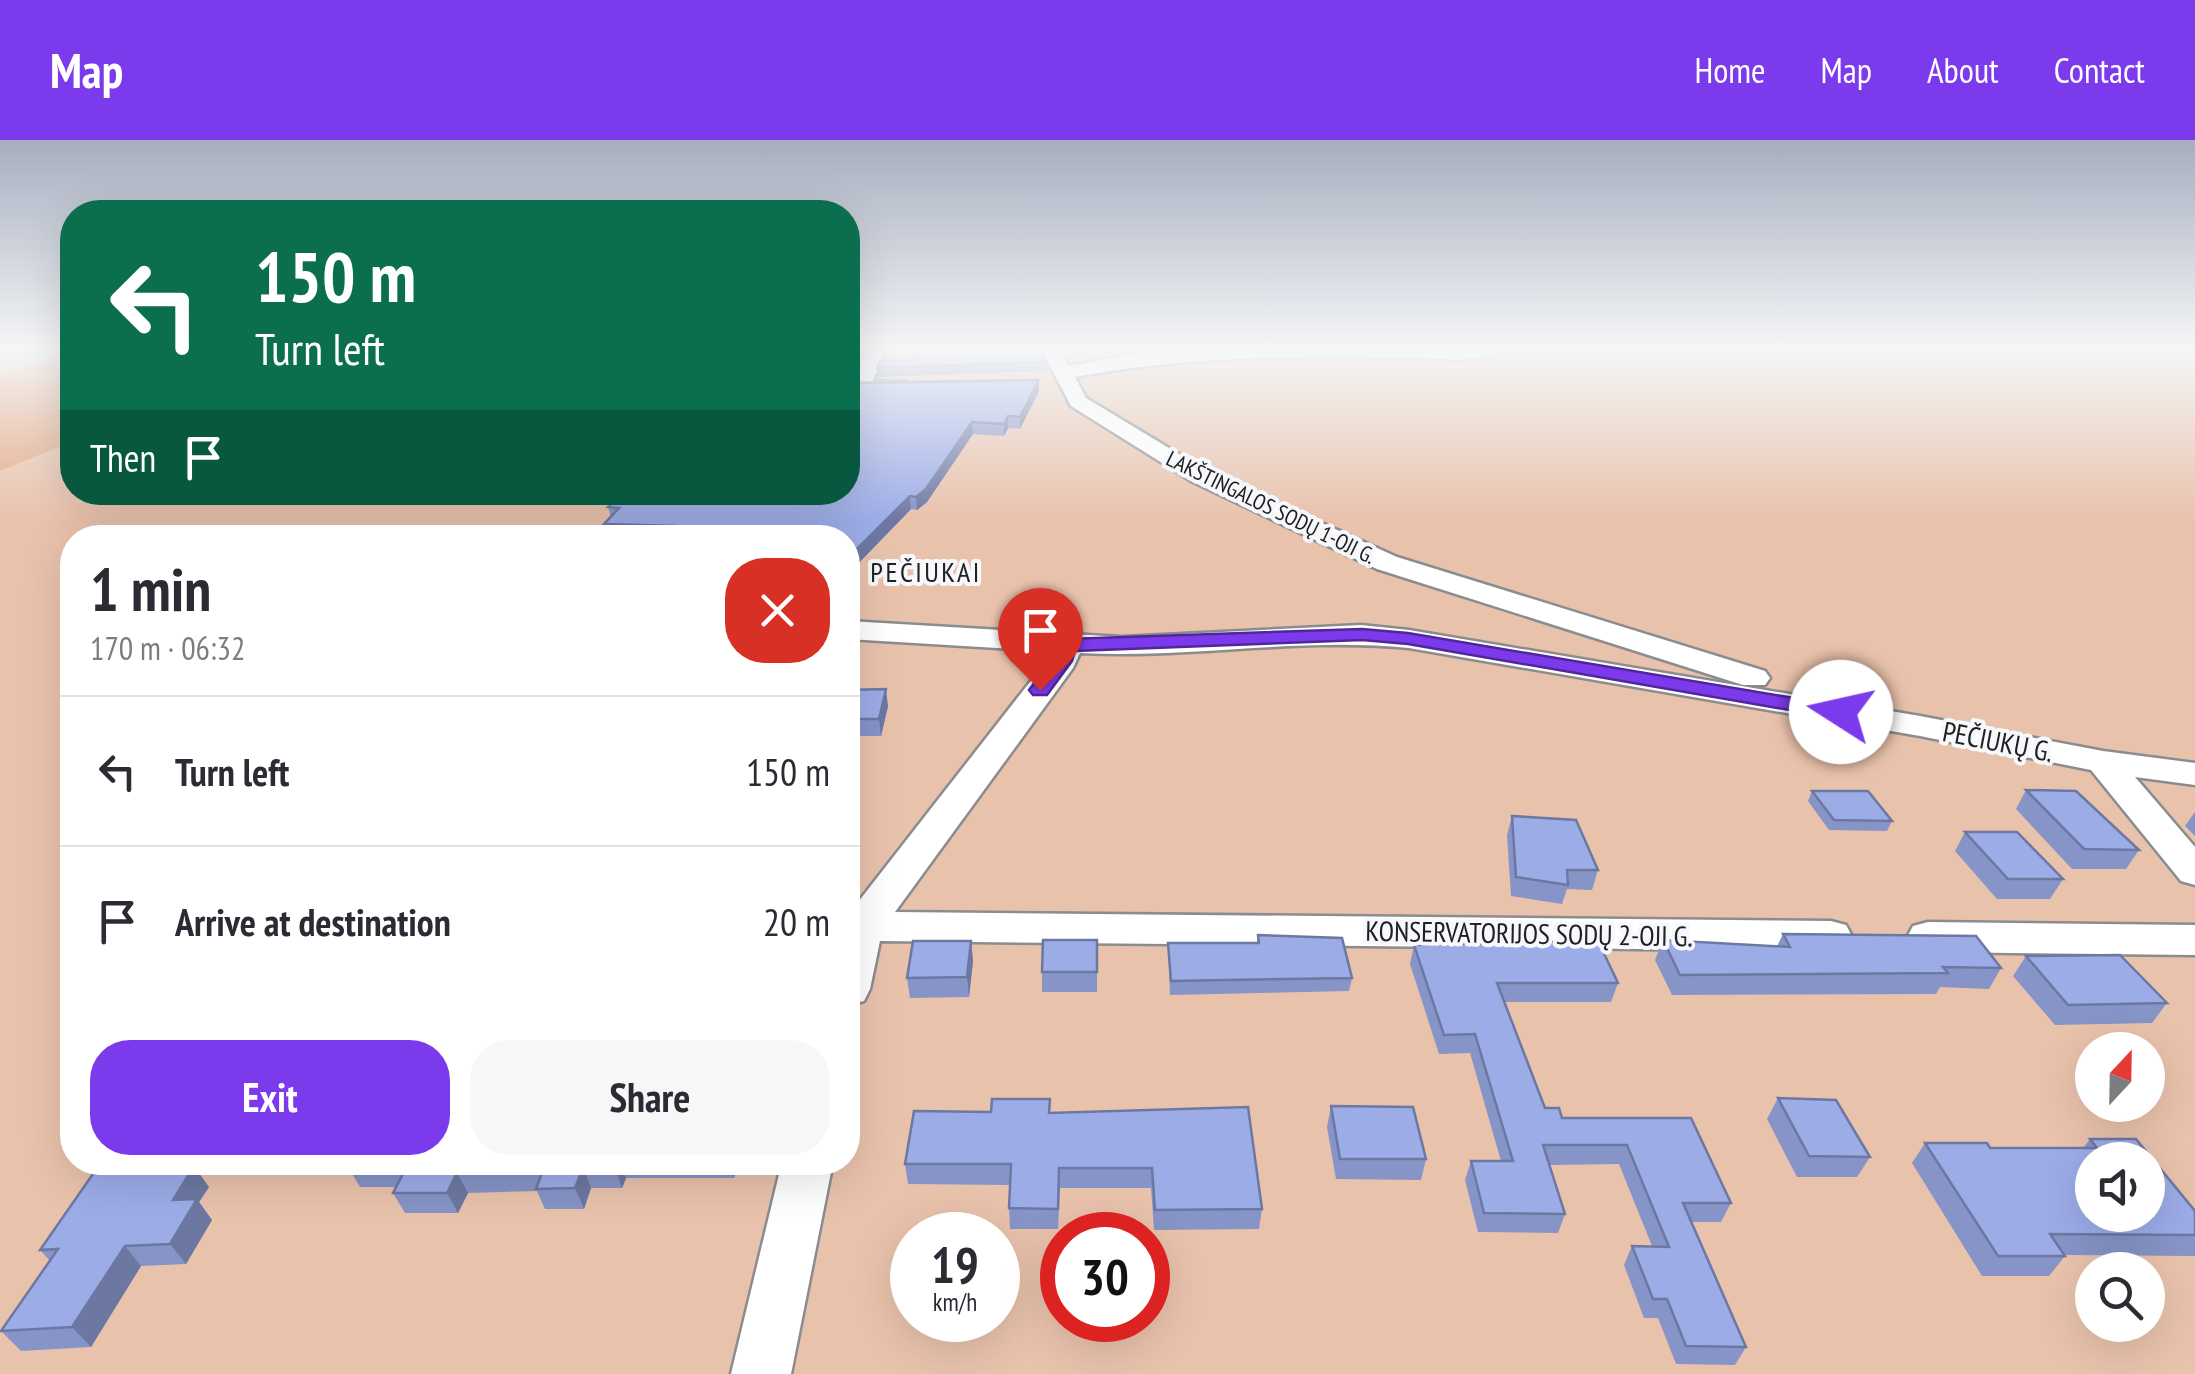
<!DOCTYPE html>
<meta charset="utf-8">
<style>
:root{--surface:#fff;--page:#f7f7f7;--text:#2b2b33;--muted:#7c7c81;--line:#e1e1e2;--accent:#7c3aed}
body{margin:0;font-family:"PT Sans Narrow",sans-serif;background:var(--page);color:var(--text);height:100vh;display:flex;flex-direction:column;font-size:38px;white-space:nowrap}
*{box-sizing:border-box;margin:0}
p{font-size:32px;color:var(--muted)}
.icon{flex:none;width:55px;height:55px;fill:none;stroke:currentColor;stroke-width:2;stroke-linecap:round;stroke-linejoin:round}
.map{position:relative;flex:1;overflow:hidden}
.side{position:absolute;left:60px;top:385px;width:800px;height:650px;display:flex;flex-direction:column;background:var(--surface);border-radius:40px;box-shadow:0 10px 40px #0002}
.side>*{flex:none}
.hud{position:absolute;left:60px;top:60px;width:800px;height:305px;border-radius:40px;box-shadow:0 10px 40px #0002;background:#0b6e4f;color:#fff;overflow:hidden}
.needle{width:65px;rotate:22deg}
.tools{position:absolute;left:2075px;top:892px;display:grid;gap:20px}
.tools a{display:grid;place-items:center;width:90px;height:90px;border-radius:50%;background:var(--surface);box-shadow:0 10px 40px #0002;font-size:50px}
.speed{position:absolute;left:890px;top:1072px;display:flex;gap:20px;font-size:50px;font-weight:700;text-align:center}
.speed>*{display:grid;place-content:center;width:130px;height:130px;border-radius:50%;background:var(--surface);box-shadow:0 10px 40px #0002;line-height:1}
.speed small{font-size:25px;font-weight:400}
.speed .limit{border:15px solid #d22;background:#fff;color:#111}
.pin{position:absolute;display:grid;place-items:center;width:85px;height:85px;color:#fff;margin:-102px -42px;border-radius:50% 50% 50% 0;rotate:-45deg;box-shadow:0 0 10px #0007}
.pin .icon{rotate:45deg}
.me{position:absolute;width:110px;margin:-55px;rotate:280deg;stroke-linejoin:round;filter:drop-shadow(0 0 8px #0008)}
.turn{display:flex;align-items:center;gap:35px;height:210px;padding:0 30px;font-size:45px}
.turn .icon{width:130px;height:130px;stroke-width:2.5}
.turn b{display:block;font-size:70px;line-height:85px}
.then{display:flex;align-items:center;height:95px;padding:0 30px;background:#0003;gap:20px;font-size:38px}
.round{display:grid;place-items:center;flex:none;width:105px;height:105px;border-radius:40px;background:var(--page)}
.summary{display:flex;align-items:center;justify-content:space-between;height:170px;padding:0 30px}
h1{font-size:60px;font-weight:700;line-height:75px}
.primary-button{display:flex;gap:20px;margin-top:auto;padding:20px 30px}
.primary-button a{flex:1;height:115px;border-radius:40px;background:var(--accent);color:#fff;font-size:40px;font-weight:700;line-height:115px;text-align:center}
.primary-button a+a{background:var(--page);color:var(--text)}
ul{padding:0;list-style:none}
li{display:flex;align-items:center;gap:30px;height:150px;padding:0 30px;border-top:2px solid var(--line)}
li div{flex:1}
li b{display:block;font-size:38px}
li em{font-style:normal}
header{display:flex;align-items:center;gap:60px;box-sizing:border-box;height:140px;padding:0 50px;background:var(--accent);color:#fff}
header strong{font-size:48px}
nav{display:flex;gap:55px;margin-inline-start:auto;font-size:35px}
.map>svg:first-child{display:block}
.green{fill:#e9c2ac;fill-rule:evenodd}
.water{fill:#e3a681}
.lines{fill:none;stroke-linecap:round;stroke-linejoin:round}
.street-casing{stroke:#8b8c8f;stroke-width:5}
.street{fill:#fff;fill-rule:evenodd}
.wall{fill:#8694c7}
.shaded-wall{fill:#6d78a2}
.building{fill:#9cace7;stroke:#6d78a2;stroke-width:2.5;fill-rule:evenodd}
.route{fill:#7c3aed;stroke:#51269a;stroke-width:2.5}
.labels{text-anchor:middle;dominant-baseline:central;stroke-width:8;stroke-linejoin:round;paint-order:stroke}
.far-street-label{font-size:22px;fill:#202122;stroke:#f6f8fb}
.far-quarter-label{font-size:28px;letter-spacing:2.5px;fill:#202122;stroke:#f6f8fb}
.street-label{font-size:28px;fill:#202122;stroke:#f6f8fb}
</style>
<header>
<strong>Map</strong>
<nav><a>Home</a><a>Map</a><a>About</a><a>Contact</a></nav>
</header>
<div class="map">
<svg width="2195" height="1234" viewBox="0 0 2195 1234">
<rect width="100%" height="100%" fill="#e9eaee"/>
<g class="green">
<path d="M0,209H72V212L0,235Z"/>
<path d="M848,209H2195V1234H0V331L72,302V352H848ZM72,398H848V1022H72ZM2092,910H2148V965H2092ZM2092,1020H2148V1075H2092ZM912,1095H998V1180H912ZM1062,1095H1148V1180H1062ZM2092,1130H2148V1185H2092Z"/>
</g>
<path class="water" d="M72,212V302L0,331V235Z"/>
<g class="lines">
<g class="street-casing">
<g id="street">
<path d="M867,209H885L873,241L908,242V250L853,251L850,247Z"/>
<path d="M1041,209H1059L1069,226L1151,211L1218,209H1499C1484,225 1440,218 1418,218C1303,215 1188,216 1075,237L1086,258L1207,331L1397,417L1765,531L1770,538L1765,545H1743L1377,429L1191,341L1071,266Z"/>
<path d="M848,481L1122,497L1361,485L1409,490L1920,576L2103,611L2195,623V645L2135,637L2195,707V745L2181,741L2091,630L1920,596L1409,508C1299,497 1189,519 1080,513L1073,528L895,772L1831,781L1846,785L1852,796L1846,807L1831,811L880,801L870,849L864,861L848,865V775L1047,520L1049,511L848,499Z"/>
<path d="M1928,782L2195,785V815L1928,812L1913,808L1907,797L1913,786Z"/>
<path d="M782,1022H833L791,1234H731Z"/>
</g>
</g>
<use href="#street" class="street"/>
</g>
<g class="wall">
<path d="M1047,222V231L878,237L877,228Z"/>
<path d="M849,240L852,243L1039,251L1020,289L1008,288L1004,296L973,294L927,362L917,370L911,369L851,431H848V398H607L604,384L611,377L608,367L612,364L599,363L596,352H848Z"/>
<path d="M848,550L888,566L881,596H848Z"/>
<path d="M2026,650L2139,710L2126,729H2072L2016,669Z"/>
<path d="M1812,651L1892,681L1887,691L1829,690L1808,661Z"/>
<path d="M2195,672V696L2185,686Z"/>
<path d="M1512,676L1598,730L1592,750L1567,749L1562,764L1511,756L1507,695Z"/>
<path d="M1965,692L2063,739L2050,759H1997L1955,711Z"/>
<path d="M1783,794L2001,828L1989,849L1940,847L1936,854L1672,855L1655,820L1663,800L1777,806Z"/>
<path d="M1258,795L1352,838L1349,851L1170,855L1168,803H1257Z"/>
<path d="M1097,800V852H1042V832Z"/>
<path d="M971,801L973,821L969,857L910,858L907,838Z"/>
<path d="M1414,805L1618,843L1611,862H1504L1545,968L1562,978H1691L1731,1063L1721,1082H1691L1746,1207L1735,1225L1676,1224L1658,1178H1644L1624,1125L1632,1106H1652L1619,1024L1550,1025L1565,1074L1558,1093L1478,1092L1465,1040L1471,1021H1501L1470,913L1439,914L1410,824Z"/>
<path d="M2026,816L2167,863L2152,883L2055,885L2013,836Z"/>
<path d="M1778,958L1870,1017L1857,1037H1797L1767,979Z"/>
<path d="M1331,966L1426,1019L1421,1040L1336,1039L1327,987Z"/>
<path d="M1050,973L1262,1069L1259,1089L1154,1090L1151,1048H1060L1058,1089H1010L1009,1068L1010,1045L908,1044L905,1024Z"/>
<path d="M2090,999L2195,1071V1116L2064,1115L2065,1116L2049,1136H1982L1912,1023L1925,1003L1990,1008H2083Z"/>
<path d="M351,1022H738L734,1038H626L622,1048H591L584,1069H545L537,1051L468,1053L458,1073H405L393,1053L396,1047H360L348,1027Z"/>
<path d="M209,1047L199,1062L212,1080L186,1124L141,1126L91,1207L21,1211L1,1191L50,1121L40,1110Z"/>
</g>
<g class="shaded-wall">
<path d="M856,209H862L848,243V229Z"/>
<path d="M1039,240V251L1020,289V277Z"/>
<path d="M1008,276V288L1004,296V284Z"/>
<path d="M972,282L973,294L927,362L917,370L916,357Z"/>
<path d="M910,356L911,369L851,431L849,417Z"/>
<path d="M886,549L888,566L881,596L879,579Z"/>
<path d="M971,801L973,821L969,857L967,837Z"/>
<path d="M616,1022H620L626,1038L622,1048L615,1028Z"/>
<path d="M730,1022H738L734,1038Z"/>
<path d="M194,1026L209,1047L199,1062L212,1080L186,1124L170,1104L173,1060Z"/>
<path d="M583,1028L591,1048L584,1069L575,1048Z"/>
<path d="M457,1033L468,1053L458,1073L447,1053Z"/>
<path d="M125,1106L141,1126L91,1207L72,1187Z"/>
</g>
<g class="building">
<path d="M848,209H856L848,229Z"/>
<path d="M920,209H1041L1047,222L877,228L880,221L917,220Z"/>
<path d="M848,238L852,243L1039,240L1020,277L1008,276L1004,284L972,282L926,349L916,357L910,356L849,417H848V398H664L674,386L604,384L619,368L608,367L622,352H848Z"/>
<path d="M886,549L879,579H848V550Z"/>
<path d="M2026,650L2076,651L2139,710L2084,709Z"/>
<path d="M1812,651H1868L1892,681L1834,680Z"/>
<path d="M1512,676L1576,680L1598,730H1567L1568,745L1516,737Z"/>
<path d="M1965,692H2017L2063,739H2008Z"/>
<path d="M1783,794L1976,796L2001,828L1943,827L1948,833L1680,835L1663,800L1790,807Z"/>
<path d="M1258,795L1342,798L1352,838L1171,841L1168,803H1259Z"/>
<path d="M1043,800H1097V832H1042Z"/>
<path d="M913,801H971L967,837L907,838Z"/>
<path d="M1598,801L1618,843H1497L1545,968H1559L1562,978H1691L1731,1063H1683L1746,1207L1686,1206L1667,1159H1653L1632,1106L1669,1107L1627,1005H1543L1565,1074L1484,1073L1471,1021H1513L1475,894L1444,895L1414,805Z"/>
<path d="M2120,815L2167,863L2068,865L2026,816Z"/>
<path d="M1778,958L1836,960L1870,1017L1809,1016Z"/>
<path d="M992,959H1050L1049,973L1248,967L1262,1069L1155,1070L1152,1028H1059L1058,1069L1009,1068L1011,1024H905L914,971L991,972Z"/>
<path d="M1331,966L1413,967L1426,1019H1340Z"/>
<path d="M2090,999H2136L2195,1071V1095L2050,1094L2065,1116H1998L1925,1003H1987L1990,1008H2097ZM2092,1020H2148V1075H2092Z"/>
<path d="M351,1022H616L615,1028H583L575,1048L536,1049L543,1030L457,1033L447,1053H393L407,1026L348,1027Z"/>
<path d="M194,1026L173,1060L197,1059L170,1104L125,1106L72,1187L1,1191L58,1109L40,1110L95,1031Z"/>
</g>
<linearGradient id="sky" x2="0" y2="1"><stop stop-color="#a6aebf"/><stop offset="0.55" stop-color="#f5f6f7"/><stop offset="1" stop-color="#f5f6f7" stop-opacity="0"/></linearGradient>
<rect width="2195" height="381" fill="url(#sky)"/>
<path class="route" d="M1362,489L1408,493L1841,566L1852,572L1841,579L1408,504L1362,500L1075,511L1072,521L1047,555H1033L1029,550L1052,520L1059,501L1066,499Z"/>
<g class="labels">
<g class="far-street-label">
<text transform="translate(1271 367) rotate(26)">LAKŠTINGALOS SODŲ 1-OJI G.</text>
</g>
<g class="far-quarter-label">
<text x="926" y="431">PEČIUKAI</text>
</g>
<g class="street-label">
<text transform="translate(1998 601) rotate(11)">PEČIUKŲ G.</text>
<text transform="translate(1529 793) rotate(1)">KONSERVATORIJOS SODŲ 2-OJI G.</text>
</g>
</g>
</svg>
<div class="tools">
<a><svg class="needle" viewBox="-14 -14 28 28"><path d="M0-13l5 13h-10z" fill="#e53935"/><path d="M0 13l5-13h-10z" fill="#7c7c81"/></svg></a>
<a><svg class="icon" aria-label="sound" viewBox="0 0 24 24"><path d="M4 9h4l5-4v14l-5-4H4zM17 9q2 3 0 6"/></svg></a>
<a><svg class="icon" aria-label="search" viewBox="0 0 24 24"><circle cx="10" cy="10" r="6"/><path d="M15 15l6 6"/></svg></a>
</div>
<div class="speed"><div>19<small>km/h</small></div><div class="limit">30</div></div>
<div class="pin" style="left:1040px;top:550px;background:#d93025"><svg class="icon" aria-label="arrive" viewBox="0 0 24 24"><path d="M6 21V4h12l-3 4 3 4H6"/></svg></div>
<svg class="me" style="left:1841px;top:572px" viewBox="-20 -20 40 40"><circle r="19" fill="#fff"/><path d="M0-13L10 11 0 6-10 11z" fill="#7c3aed"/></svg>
<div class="hud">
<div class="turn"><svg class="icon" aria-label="left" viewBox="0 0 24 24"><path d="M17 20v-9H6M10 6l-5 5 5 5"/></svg><div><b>150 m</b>Turn left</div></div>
<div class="then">Then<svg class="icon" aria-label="arrive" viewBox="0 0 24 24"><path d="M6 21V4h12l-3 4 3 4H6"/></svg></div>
</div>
<section class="side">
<div class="summary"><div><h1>1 min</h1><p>170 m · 06:32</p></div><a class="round" style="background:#d93025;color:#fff"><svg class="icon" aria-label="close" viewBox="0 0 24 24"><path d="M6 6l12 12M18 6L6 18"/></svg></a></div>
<ul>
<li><svg class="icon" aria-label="left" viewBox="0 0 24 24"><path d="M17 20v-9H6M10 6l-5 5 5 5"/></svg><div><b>Turn left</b></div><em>150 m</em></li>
<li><svg class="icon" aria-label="arrive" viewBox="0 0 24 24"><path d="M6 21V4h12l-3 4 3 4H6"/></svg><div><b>Arrive at destination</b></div><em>20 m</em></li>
</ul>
<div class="primary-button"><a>Exit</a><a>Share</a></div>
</section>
</div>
